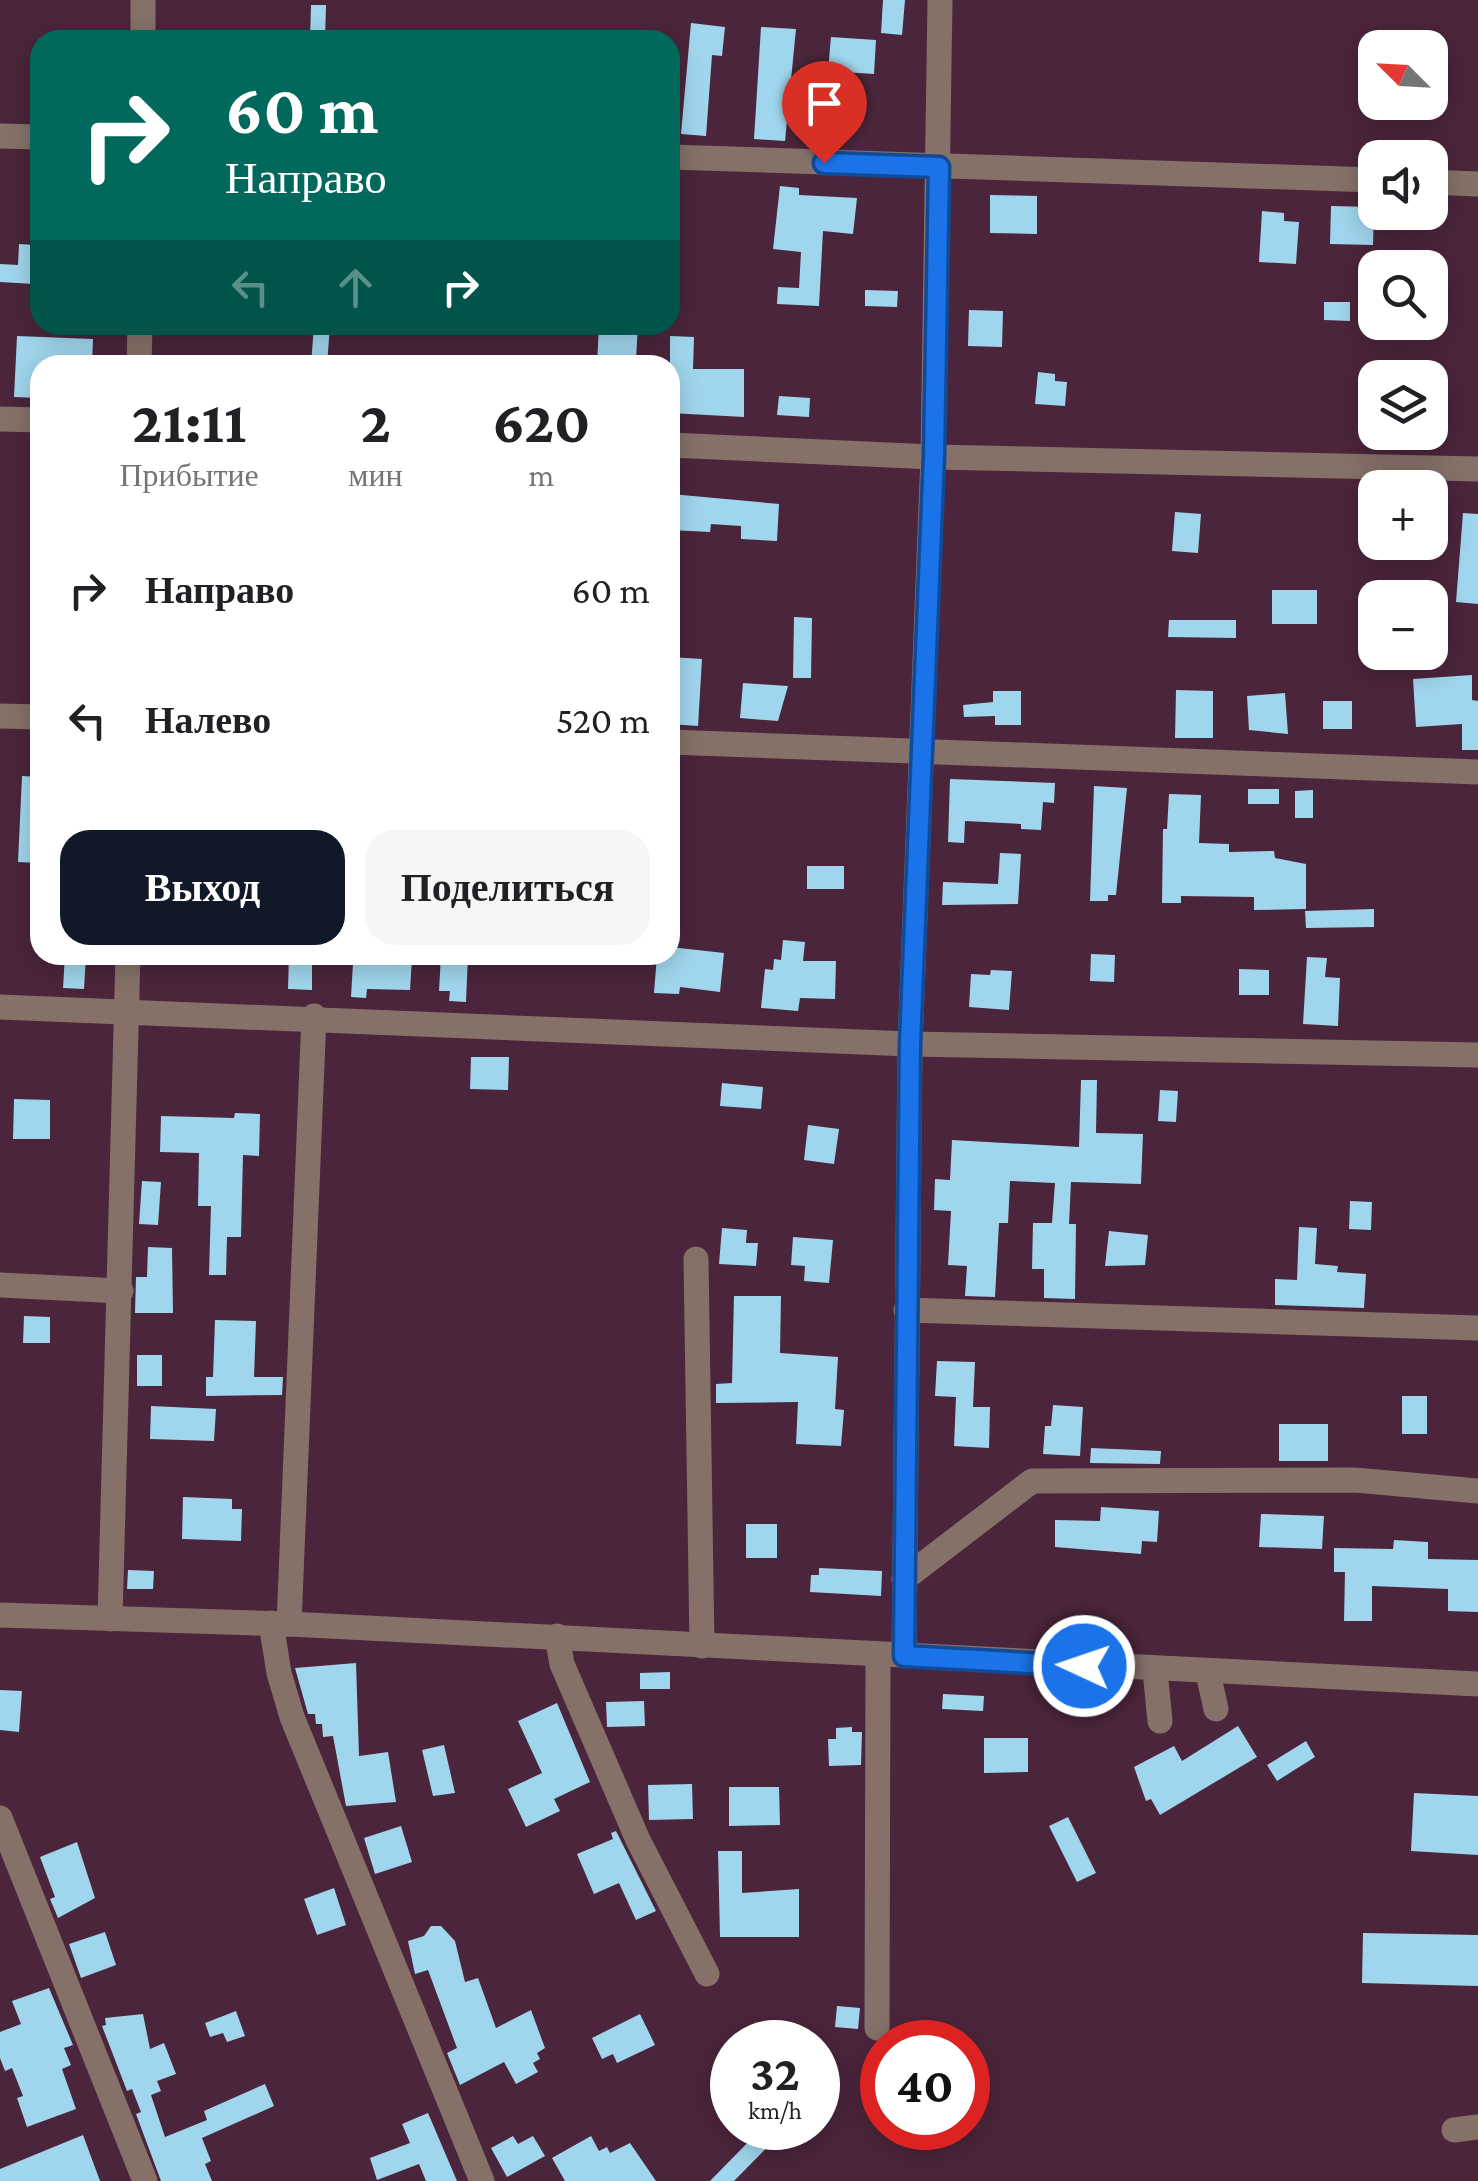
<!DOCTYPE html>
<html lang="ru">
<meta charset="utf-8">
<style>
:root{--surface:#fff;--page:#f6f6f6;--text:#202124;--muted:#757577;--accent:#111827}
body{margin:0;font-family:"Crimson Pro",serif;background:var(--page);color:var(--text);height:100vh;display:flex;flex-direction:column;font-size:38px;white-space:nowrap}
*{box-sizing:border-box;margin:0}
p{font-size:32px;color:var(--muted)}
.icon{flex:none;width:55px;height:55px;fill:none;stroke:currentColor;stroke-width:2;stroke-linecap:round;stroke-linejoin:round}
.map{position:relative;flex:1;overflow:hidden}
.details{position:absolute;left:30px;top:355px;width:650px;height:610px;display:flex;flex-direction:column;background:var(--surface);border-radius:30px;box-shadow:0 5px 25px #0003}
.details>*{flex:none}
.top-card{position:absolute;left:30px;top:30px;width:650px;height:305px;border-radius:30px;box-shadow:0 5px 25px #0003;background:#00695c;color:#fff;overflow:hidden}
.needle{width:65px;rotate:294deg}
.buttons{position:absolute;left:1358px;top:30px;display:grid;gap:20px}
.buttons a{display:grid;place-items:center;width:90px;height:90px;border-radius:20px;background:var(--surface);box-shadow:0 5px 25px #0003;font-size:50px}
.speed{position:absolute;left:710px;top:2020px;display:flex;gap:20px;font-size:50px;font-weight:700;text-align:center}
.speed>*{display:grid;place-content:center;width:130px;height:130px;border-radius:50%;background:var(--surface);box-shadow:0 5px 25px #0003;line-height:1}
.speed small{font-size:25px;font-weight:400}
.speed .limit{border:15px solid #d22;background:#fff;color:#111}
.pin{position:absolute;display:grid;place-items:center;width:85px;height:85px;color:#fff;margin:-102px -42px;border-radius:50% 50% 50% 0;rotate:-45deg;box-shadow:0 0 10px #0007}
.pin .icon{rotate:45deg}
.me{position:absolute;width:110px;margin:-55px;rotate:273deg;stroke-linejoin:round;filter:drop-shadow(0 0 8px #0008)}
.turn{display:flex;align-items:center;gap:35px;height:210px;padding:0 30px;font-size:45px}
.turn .icon{width:130px;height:130px;stroke-width:2.5}
.turn b{display:block;font-size:70px;line-height:85px}
.lanes{display:flex;align-items:center;height:95px;padding:0 30px;background:#0003;justify-content:center;gap:50px;direction:ltr}
.lanes .off{opacity:.35}
.eta{display:flex;justify-content:space-evenly;align-items:center;height:170px;text-align:center}
.eta b{font-size:60px;font-weight:700;line-height:70px}
.primary-button{display:flex;gap:20px;margin-top:auto;padding:20px 30px}
.primary-button a{flex:1;height:115px;border-radius:30px;background:var(--accent);color:#fff;font-size:40px;font-weight:700;line-height:115px;text-align:center}
.primary-button a+a{background:var(--page);color:var(--text)}
ul{padding:0;list-style:none}
li{display:flex;align-items:center;gap:30px;height:130px;padding:0 30px}
li div{flex:1}
li b{display:block;font-size:38px}
li em{font-style:normal}
.map>svg:first-child{display:block}
.building{fill:#a0d6ed}
.lines{fill:none;stroke-linecap:round;stroke-linejoin:round}
.minor{stroke:#857168;stroke-width:25}
.route-casing{stroke:#114b97;stroke-width:25}
.route{stroke:#1a73e8;stroke-width:18}
</style>
<div class="map">
<svg width="1478" height="2181" viewBox="0 0 1478 2181">
<rect width="100%" height="100%" fill="#4b253b"/>
<g class="building">
<path d="M883,0H905L902,35L881,33Z"/>
<path d="M311,5H326L325,40H310Z"/>
<path d="M691,23L725,27L722,56L712,55L706,136L681,134Z"/>
<path d="M761,27L796,29L785,141L754,139Z"/>
<path d="M831,37L876,40L874,74L828,71Z"/>
<path d="M780,186L799,188V195L857,198L853,234L823,231L819,306L777,304L778,287L799,288L801,252L773,249Z"/>
<path d="M990,195L1037,196V234L990,233Z"/>
<path d="M1331,206L1374,207L1373,245L1330,244Z"/>
<path d="M1262,211L1284,213V221L1299,222L1296,264L1259,262Z"/>
<path d="M19,244L36,245L34,284L0,282V264L18,265Z"/>
<path d="M865,290L898,291L897,307L865,306Z"/>
<path d="M1324,302H1350V321L1324,320Z"/>
<path d="M969,310L1003,311L1002,347L968,346Z"/>
<path d="M314,325H330L327,365H311Z"/>
<path d="M599,325H638L636,359H625V365H597Z"/>
<path d="M17,336L93,339L92,365H40V398L14,397Z"/>
<path d="M670,336L694,337L693,369H744V417L670,413Z"/>
<path d="M1038,372L1055,374V381L1067,382L1065,406L1035,404Z"/>
<path d="M779,396L810,398L809,417L777,415Z"/>
<path d="M671,494L779,504L777,541L741,539V526L711,524L710,532L670,530Z"/>
<path d="M1175,512L1201,514L1198,553L1172,551Z"/>
<path d="M1463,513L1478,514V604L1456,602Z"/>
<rect x="1272" y="590" width="45" height="34"/>
<path d="M794,617L812,618L811,678H793Z"/>
<path d="M1169,620H1236V638L1168,637Z"/>
<path d="M670,657L702,659L698,726L670,724Z"/>
<path d="M1472,675V700L1478,701V750H1462V724L1416,727L1413,679Z"/>
<path d="M743,683L788,686L778,721L740,718Z"/>
<path d="M1176,690L1213,691V738H1175Z"/>
<path d="M993,691H1021V725H995V716L964,717L963,705L993,702Z"/>
<path d="M1285,693L1288,734L1249,730L1247,696Z"/>
<rect x="1323" y="701" width="29" height="28"/>
<path d="M22,776L40,777V863L18,862Z"/>
<path d="M950,779L1055,783L1054,803L1043,802L1041,830L1021,829V824L965,821L964,843L948,842Z"/>
<path d="M1094,786L1127,788L1116,895H1108V901H1090Z"/>
<rect x="1248" y="789" width="31" height="15"/>
<path d="M1313,790V818H1295V791Z"/>
<path d="M1169,794L1201,795L1199,843L1229,844V852L1274,851L1275,858L1306,864V909L1254,910V897L1181,896V903H1162L1163,829H1167Z"/>
<path d="M1000,853L1021,854L1018,904L942,905L943,882L998,884Z"/>
<rect x="807" y="866" width="37" height="23"/>
<path d="M1374,909V927L1306,928L1305,911Z"/>
<path d="M783,940L805,942L803,961H836L835,999L800,998L798,1011L761,1008L765,969L773,970L774,959L781,960Z"/>
<path d="M670,947L724,953L720,992L680,987L679,994L654,993L657,955H670Z"/>
<path d="M1091,954L1115,955L1114,982L1090,981Z"/>
<path d="M65,955H86L84,989L63,988Z"/>
<path d="M289,955H312V990L288,989Z"/>
<path d="M441,955H468L466,1002L449,1001L450,991H439Z"/>
<path d="M371,956L412,958L410,990L367,989L366,998L351,997L353,963L371,964Z"/>
<path d="M1307,957L1327,958L1325,977L1340,978L1338,1026L1303,1024Z"/>
<path d="M1239,969L1269,970V995H1239Z"/>
<path d="M991,970L1012,971L1009,1010L969,1007L971,974L990,975Z"/>
<path d="M471,1057H509L508,1090L470,1089Z"/>
<path d="M1081,1080H1097L1096,1133L1143,1134L1141,1184L1071,1182L1069,1224H1076L1075,1299L1044,1298V1269H1032L1033,1223H1052L1055,1183L1010,1181L1008,1223H999L995,1297L965,1296L967,1266L948,1265L951,1211L934,1210L935,1179L950,1180L952,1140L1079,1147Z"/>
<path d="M722,1083L763,1087L761,1109L720,1106Z"/>
<path d="M1160,1090L1178,1091L1176,1122L1158,1121Z"/>
<path d="M14,1099L50,1100V1139H13Z"/>
<path d="M235,1113L260,1114L259,1156L243,1155L241,1237H227L226,1275H209L211,1206H198L199,1153L160,1152L161,1116L234,1118Z"/>
<path d="M808,1125L839,1129L834,1164L804,1160Z"/>
<path d="M142,1181L161,1182L158,1225L139,1224Z"/>
<path d="M1350,1201L1372,1202L1371,1230L1349,1229Z"/>
<path d="M1299,1227L1317,1228L1315,1264L1338,1266L1337,1272L1366,1274L1364,1308L1275,1305V1279L1297,1280Z"/>
<path d="M722,1228L747,1230L746,1243H758L756,1266L719,1264Z"/>
<path d="M1109,1231L1148,1235L1145,1265L1105,1266Z"/>
<path d="M793,1237L833,1240L829,1283L804,1281L805,1266L791,1265Z"/>
<path d="M148,1247L172,1248L173,1313H135L136,1277H147Z"/>
<path d="M734,1296H781L780,1353L838,1357L835,1409L844,1410L841,1446L796,1444L798,1402L716,1403V1384L732,1383Z"/>
<path d="M24,1316L50,1317V1343H23Z"/>
<path d="M215,1320L256,1321L254,1377H283L282,1395L206,1396V1377H213Z"/>
<rect x="137" y="1355" width="25" height="31"/>
<path d="M937,1361L975,1362L973,1407H990L989,1448L954,1446L956,1397L935,1396Z"/>
<rect x="1402" y="1396" width="25" height="38"/>
<path d="M1053,1405L1083,1407L1080,1456L1043,1454L1045,1426H1051Z"/>
<path d="M151,1406L216,1409L214,1441L150,1439Z"/>
<rect x="1279" y="1424" width="49" height="37"/>
<path d="M1091,1448L1161,1451L1160,1464L1090,1463Z"/>
<path d="M183,1497L232,1499V1509H242L241,1541L182,1539Z"/>
<path d="M1101,1507L1159,1511L1157,1542L1142,1541L1141,1554L1055,1547V1520L1100,1521Z"/>
<path d="M1261,1514L1324,1516L1322,1549L1259,1547Z"/>
<rect x="746" y="1524" width="31" height="34"/>
<path d="M1394,1540L1428,1542V1559L1478,1560V1612L1448,1611V1589L1372,1586V1621H1344L1345,1572H1334V1548L1393,1549Z"/>
<path d="M819,1568L882,1571L881,1596L810,1592L811,1575H819Z"/>
<path d="M128,1570L154,1571L153,1589H127Z"/>
<path d="M356,1663L359,1756L388,1752L396,1802L346,1806L333,1736L323,1737L322,1724H316L315,1714H308L295,1668Z"/>
<path d="M670,1672V1689H640V1673Z"/>
<path d="M0,1690L22,1691L19,1732L0,1730Z"/>
<path d="M943,1694L984,1696L983,1711L942,1709Z"/>
<path d="M644,1701L645,1726L607,1727L606,1702Z"/>
<path d="M557,1703L590,1782L554,1799L560,1811L526,1827L508,1789L542,1773L518,1721Z"/>
<path d="M1238,1726L1257,1757L1160,1815L1151,1799L1146,1801L1134,1767L1174,1746L1182,1761Z"/>
<path d="M852,1727V1732H862L861,1765L829,1766L828,1739H836V1728Z"/>
<path d="M984,1738H1028V1772L984,1773Z"/>
<path d="M1306,1741L1315,1757L1277,1781L1267,1765Z"/>
<path d="M444,1745L455,1793L433,1796L422,1750Z"/>
<path d="M692,1784L693,1819L649,1820L648,1785Z"/>
<path d="M729,1787H779L780,1825L729,1826Z"/>
<path d="M1414,1793L1478,1796V1855L1411,1851Z"/>
<path d="M1068,1817L1096,1873L1077,1882L1049,1826Z"/>
<path d="M401,1826L412,1862L375,1874L364,1838Z"/>
<path d="M616,1831L656,1911L636,1920L619,1883L594,1894L577,1854L613,1839L611,1833Z"/>
<path d="M77,1842L95,1898L58,1918L50,1899L55,1897L40,1857Z"/>
<path d="M718,1851H742V1893L799,1889V1937H720Z"/>
<path d="M334,1888L346,1925L317,1935L304,1899Z"/>
<path d="M431,1926H441L455,1941L465,1982L478,1978L496,2028L531,2010L545,2048L537,2053L540,2059L533,2063L538,2072L516,2084L504,2062L460,2085L447,2053L457,2048L428,1970L415,1974L408,1941L424,1936Z"/>
<path d="M105,1932L116,1965L81,1978L69,1944Z"/>
<path d="M1363,1933L1478,1935V1986L1362,1983Z"/>
<path d="M49,1988L73,2045L64,2048L71,2065L62,2069L76,2109L27,2127L17,2098L23,2096L12,2068L5,2071L0,2058V2032L21,2024L12,2001Z"/>
<path d="M837,2006L860,2008L858,2029L835,2027Z"/>
<path d="M236,2011L245,2036L227,2042L223,2033L210,2037L205,2023Z"/>
<path d="M143,2014L150,2049L164,2043L176,2074L157,2081L161,2091L151,2095L165,2137L207,2120L204,2111L265,2084L274,2106L202,2138L211,2161L205,2164L212,2181H161L136,2114L141,2112L132,2089L127,2091L102,2026L106,2025L105,2018Z"/>
<path d="M640,2014L655,2045L617,2063L613,2054L602,2059L592,2038Z"/>
<path d="M428,2113L457,2181H426L419,2164L377,2180L370,2158L410,2143L402,2124Z"/>
<path d="M762,2128H786L734,2181H710Z"/>
<path d="M83,2135L100,2181H0V2169Z"/>
<path d="M513,2136L518,2144L533,2136L545,2156L507,2177L491,2148Z"/>
<path d="M591,2136L599,2151L607,2147L610,2153L630,2143L656,2181H565L552,2158Z"/>
</g>
<g class="lines">
<g class="minor">
<path d="M143,0V40"/>
<path d="M0,136L40,137"/>
<path d="M670,157L1375,180"/>
<path d="M1430,182L1478,184"/>
<path d="M139,365L140,325"/>
<path d="M0,419L40,420"/>
<path d="M670,445L933,457L1478,469"/>
<path d="M0,716L40,717"/>
<path d="M670,742L1478,772"/>
<path d="M0,1007L910,1044L1478,1055"/>
<path d="M696,1259L702,1646"/>
<path d="M0,1285L121,1291"/>
<path d="M906,1310L1478,1328"/>
<path d="M904,1579L1032,1481L1355,1480L1478,1491"/>
<path d="M0,1615L289,1624L1478,1684"/>
<path d="M110,1619L128,955"/>
<path d="M271,1623L279,1673L292,1717L482,2181"/>
<path d="M289,1624L314,1016"/>
<path d="M557,1636L562,1664L638,1840L707,1974"/>
<path d="M904,1656L910,1044L933,457L940,0"/>
<path d="M1155,1670L1160,1721"/>
<path d="M1208,1673L1216,1709"/>
<path d="M0,1818L145,2181"/>
<path d="M877,2028L878,1655"/>
<path d="M1454,2130L1478,2127"/>
</g>
</g>
<g class="lines">
<g class="route-casing">
<path id="route" d="M824,163L939,167L934,456L910,1044L904,1656L1084,1666"/>
</g>
<use href="#route" class="route"/>
</g>
</svg>
<div class="buttons">
<a><svg class="needle" viewBox="-14 -14 28 28"><path d="M0-13l5 13h-10z" fill="#e53935"/><path d="M0 13l5-13h-10z" fill="#757577"/></svg></a>
<a><svg class="icon" aria-label="sound" viewBox="0 0 24 24"><path d="M4 9h4l5-4v14l-5-4H4zM17 9q2 3 0 6"/></svg></a>
<a><svg class="icon" aria-label="search" viewBox="0 0 24 24"><circle cx="10" cy="10" r="6"/><path d="M15 15l6 6"/></svg></a>
<a><svg class="icon" aria-label="layers" viewBox="0 0 24 24"><path d="M12 4l9 5-9 5-9-5zM3 14l9 5 9-5"/></svg></a>
<a>+</a>
<a>−</a>
</div>
<div class="speed"><div>32<small>km/h</small></div><div class="limit">40</div></div>
<div class="pin" style="left:824px;top:163px;background:#d93025"><svg class="icon" aria-label="arrive" viewBox="0 0 24 24"><path d="M6 21V4h12l-3 4 3 4H6"/></svg></div>
<svg class="me" style="left:1084px;top:1666px" viewBox="-20 -20 40 40"><circle r="17" fill="#1a73e8" stroke="#fff" stroke-width="3"/><path d="M0-11L8 9 0 5-8 9z" fill="#fff"/></svg>
<div class="top-card">
<div class="turn"><svg class="icon" aria-label="right" viewBox="0 0 24 24"><path d="M7 20v-9h11M14 6l5 5-5 5"/></svg><div><b>60 m</b>Направо</div></div>
<div class="lanes"><svg class="icon off" aria-label="left" viewBox="0 0 24 24"><path d="M17 20v-9H6M10 6l-5 5 5 5"/></svg><svg class="icon off" aria-label="ahead" viewBox="0 0 24 24"><path d="M12 20V5M6 11l6-6 6 6"/></svg><svg class="icon" aria-label="right" viewBox="0 0 24 24"><path d="M7 20v-9h11M14 6l5 5-5 5"/></svg></div>
</div>
<section class="details">
<div class="eta">
<div><b>21:11</b><p>Прибытие</p></div>
<div><b>2</b><p>мин</p></div>
<div><b>620</b><p>m</p></div>
</div>
<ul>
<li><svg class="icon" aria-label="right" viewBox="0 0 24 24"><path d="M7 20v-9h11M14 6l5 5-5 5"/></svg><div><b>Направо</b></div><em>60 m</em></li>
<li><svg class="icon" aria-label="left" viewBox="0 0 24 24"><path d="M17 20v-9H6M10 6l-5 5 5 5"/></svg><div><b>Налево</b></div><em>520 m</em></li>
</ul>
<div class="primary-button"><a>Выход</a><a>Поделиться</a></div>
</section>
</div>
